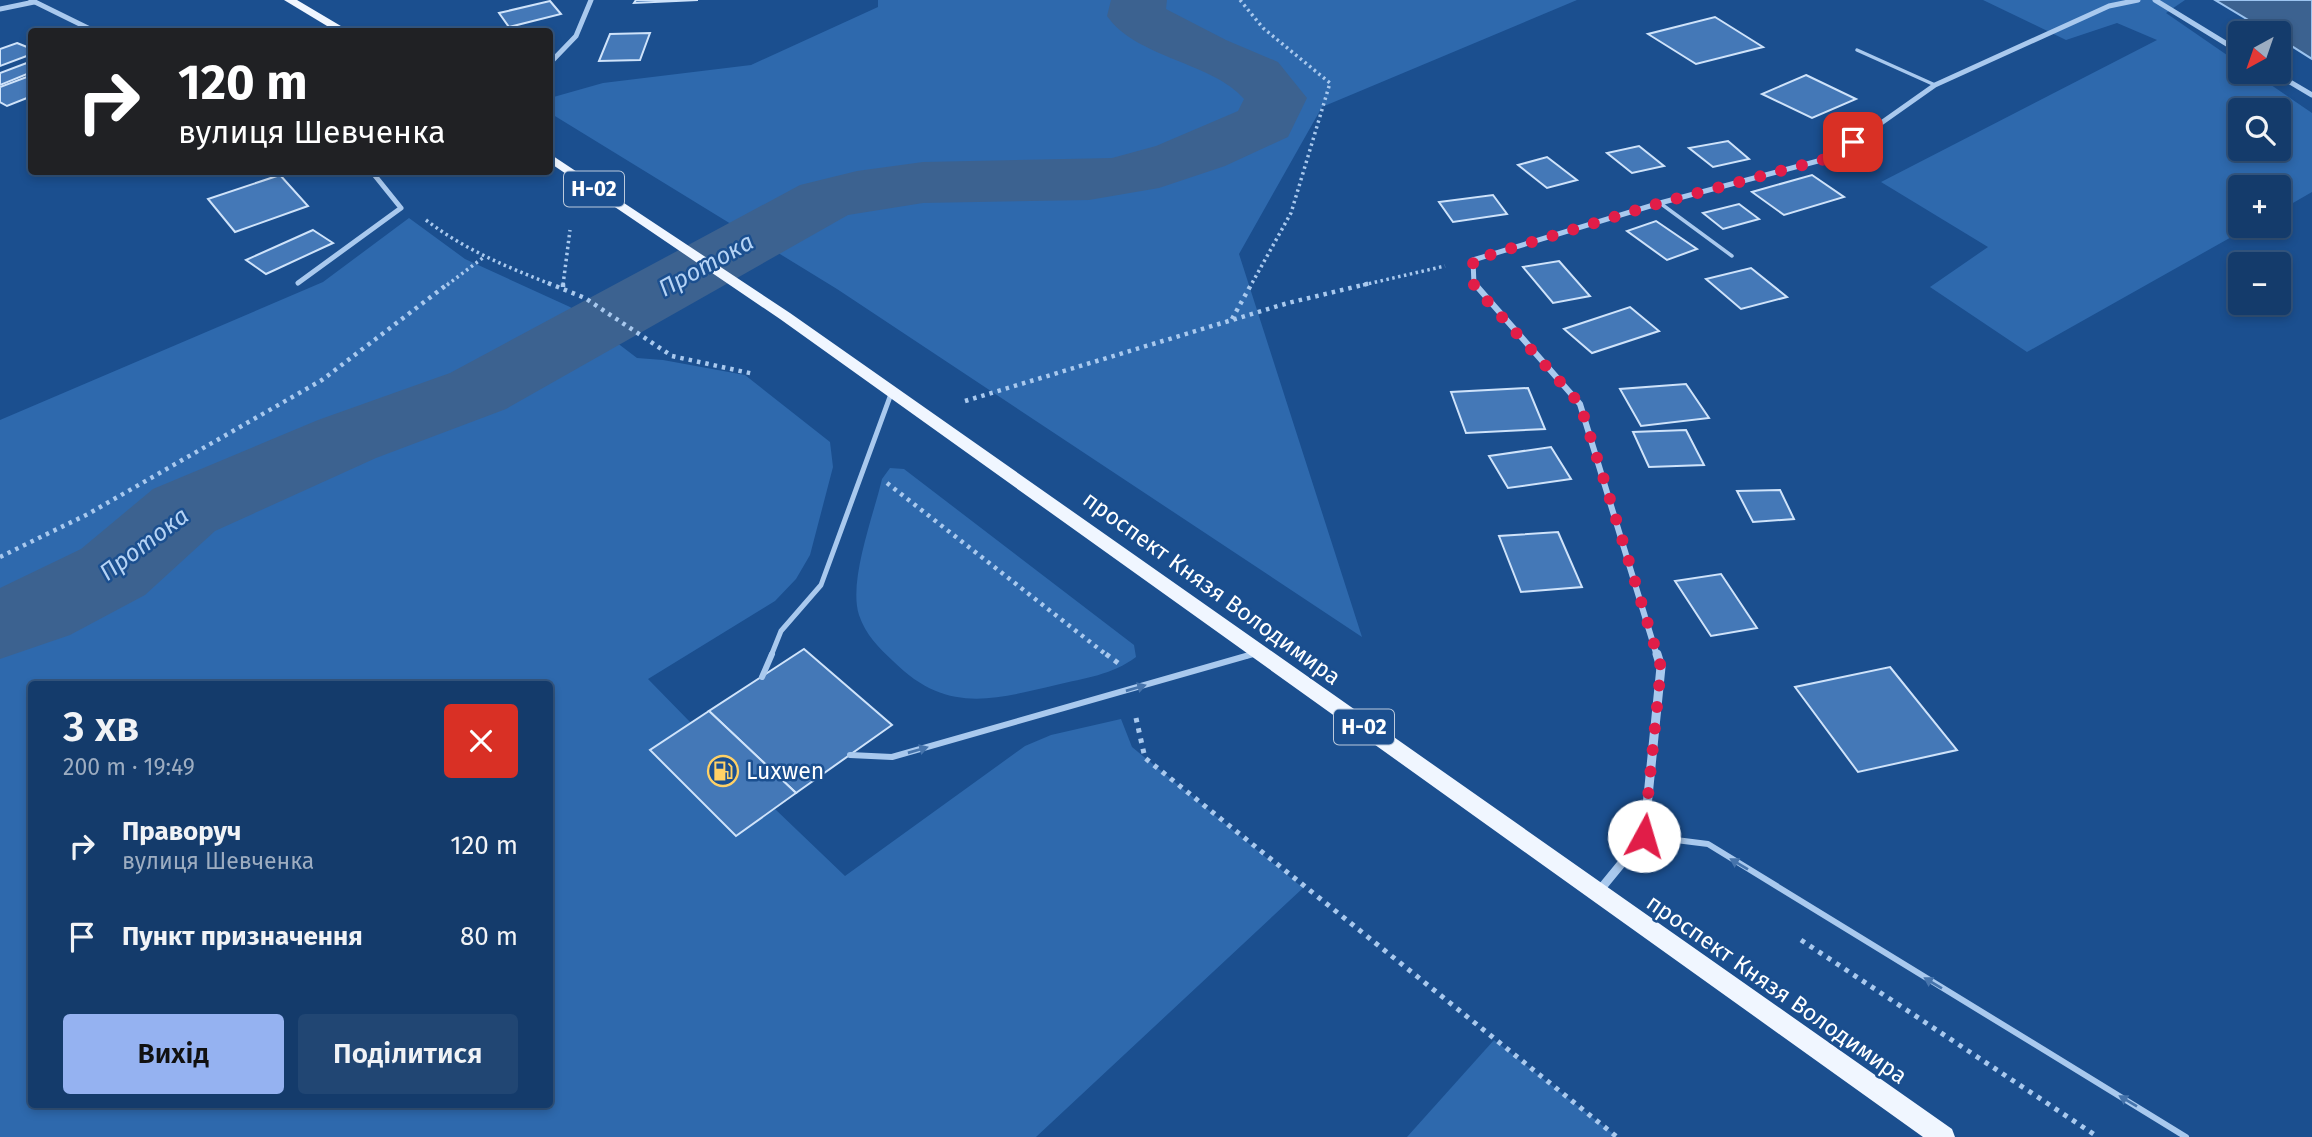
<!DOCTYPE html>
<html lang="uk">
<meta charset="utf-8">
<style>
:root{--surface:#143b6b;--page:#214673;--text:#f1f3f6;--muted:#9dadc1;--line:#33557e;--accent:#95b2f1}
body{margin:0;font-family:"Fira Sans",sans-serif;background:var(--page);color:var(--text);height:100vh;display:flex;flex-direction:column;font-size:26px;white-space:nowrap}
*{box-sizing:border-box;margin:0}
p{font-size:23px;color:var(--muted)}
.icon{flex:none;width:38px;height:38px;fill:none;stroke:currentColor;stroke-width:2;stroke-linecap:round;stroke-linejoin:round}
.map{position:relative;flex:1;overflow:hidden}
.sheet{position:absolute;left:28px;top:681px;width:525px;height:427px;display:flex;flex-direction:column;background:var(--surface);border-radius:7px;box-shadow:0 4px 10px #0003,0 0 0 2px var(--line)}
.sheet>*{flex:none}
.guide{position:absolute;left:28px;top:28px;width:525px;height:147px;border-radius:7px;box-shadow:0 4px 10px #0003,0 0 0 2px var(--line);background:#202124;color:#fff;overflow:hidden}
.needle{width:46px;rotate:220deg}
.controls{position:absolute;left:2228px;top:21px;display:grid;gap:14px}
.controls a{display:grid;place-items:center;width:63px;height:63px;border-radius:7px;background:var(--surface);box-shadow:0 4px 10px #0003,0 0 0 2px var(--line);font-size:35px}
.pin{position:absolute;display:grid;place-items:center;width:60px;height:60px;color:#fff;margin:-30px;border-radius:14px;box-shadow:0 4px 10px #0006}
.me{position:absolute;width:77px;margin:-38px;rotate:6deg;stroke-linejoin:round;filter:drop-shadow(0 0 5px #0008)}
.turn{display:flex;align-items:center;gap:24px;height:147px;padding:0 35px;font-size:32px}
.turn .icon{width:91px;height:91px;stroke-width:2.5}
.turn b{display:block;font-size:49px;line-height:60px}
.round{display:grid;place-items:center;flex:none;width:74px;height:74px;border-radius:7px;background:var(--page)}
.overview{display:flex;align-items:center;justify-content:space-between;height:119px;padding:0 35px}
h1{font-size:42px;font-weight:600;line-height:52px}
.button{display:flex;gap:14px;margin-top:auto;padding:14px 35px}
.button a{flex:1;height:80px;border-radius:7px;background:var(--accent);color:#111;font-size:28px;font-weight:600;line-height:80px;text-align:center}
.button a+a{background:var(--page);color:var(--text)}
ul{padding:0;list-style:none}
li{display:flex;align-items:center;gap:21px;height:91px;padding:0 35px}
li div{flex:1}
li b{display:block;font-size:26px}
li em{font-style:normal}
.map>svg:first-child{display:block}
.green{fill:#2e69ad;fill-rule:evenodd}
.water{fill:#3c6290;stroke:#9cc4f0;stroke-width:2}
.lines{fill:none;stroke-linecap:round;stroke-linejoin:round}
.river{fill:#3c6290;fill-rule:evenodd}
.building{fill:#4478b7;stroke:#cfe3fa;stroke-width:2}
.path-far2{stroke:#a9c9ee;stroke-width:3.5;stroke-dasharray:2.5 3.5;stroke-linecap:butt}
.path-far1{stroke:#a9c9ee;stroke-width:4.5;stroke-dasharray:3.5 5;stroke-linecap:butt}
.path{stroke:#a9c9ee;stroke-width:5;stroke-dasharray:4.5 6;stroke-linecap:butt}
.lane-far2{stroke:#a9c9ee;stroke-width:3.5}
.lane-far1{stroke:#a9c9ee;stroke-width:5}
.lane{stroke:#a9c9ee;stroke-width:6}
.street-far2{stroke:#a9c9ee;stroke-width:5}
.street-far1{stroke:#a9c9ee;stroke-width:6}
.street{stroke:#a9c9ee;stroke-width:9}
.primary{fill:#f0f6ff;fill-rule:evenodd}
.oneway{fill:#4674ac}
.route{stroke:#e11d48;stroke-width:12;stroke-dasharray:0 21.6}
.labels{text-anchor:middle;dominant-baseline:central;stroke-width:5;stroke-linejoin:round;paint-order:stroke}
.shield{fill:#1b4f8f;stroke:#bbcadd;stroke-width:2}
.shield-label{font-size:21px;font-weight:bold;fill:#fff}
.street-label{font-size:23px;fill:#fff;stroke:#1b4f8f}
.poi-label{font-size:23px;fill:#fff;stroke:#1b4f8f;text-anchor:start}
.water-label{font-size:24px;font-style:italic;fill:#b5d3f5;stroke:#1b4f8f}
</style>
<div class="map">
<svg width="2312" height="1137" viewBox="0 0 2312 1137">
<rect width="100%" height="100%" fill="#1b4f8f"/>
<g class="green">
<path d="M878,0H1577L1322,107L1239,254L1362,637L837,289L550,113V98L603,83L751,65L878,7Z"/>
<path d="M1983,0H2185L2166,13L2240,64V72H2252L2312,113V192L2279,211L2278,187H2240V226H2251L2027,352L1930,287L1988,247L1881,182L2157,40L2117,23L2066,40ZM2240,110H2278V149H2240Z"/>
<path d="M409,218L465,259L570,307L637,358L663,360L745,375L830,442L833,467L810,555L796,579L775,601L648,679L691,723L651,750L736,836L775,809L845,876L1025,746L1051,735L1121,719L1132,747L1303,888L1036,1137H0V420L323,282ZM32,684H550V1104H32Z"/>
<path d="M890,468L904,469L1134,645L1136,657C1112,675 1085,678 1056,685C992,700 946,714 893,661C878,647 866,635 859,615C848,581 874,514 882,479Z"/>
<path d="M1494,1040L1617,1137H1407Z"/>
</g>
<path class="water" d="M2215,0H2312V59L2279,38L2278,33H2270Z"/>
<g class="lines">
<path class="river" d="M1111,0H1167L1166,9L1226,40L1278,62L1307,98L1288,137L1225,166L1159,188L1089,200L923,203L848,215L506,409L376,458L215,531L145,595L70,635L0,659V588L81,549L153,489L318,420L450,373L800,185L857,171L923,162L1112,158L1156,146L1238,111L1244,99C1214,63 1136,58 1107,16Z"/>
</g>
<g class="building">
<path d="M636,0H698L634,3Z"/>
<path d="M550,1L561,14L509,27L499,13Z"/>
<path d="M1715,17L1763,47L1696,64L1648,34Z"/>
<path d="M650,33L640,60L599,61L610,34Z"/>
<path d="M17,43L32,49V54L0,66V49Z"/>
<path d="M32,61V72L0,85V73Z"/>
<path d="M32,75V96L7,106L0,102V87Z"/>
<path d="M1806,75L1856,99L1812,118L1762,94Z"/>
<path d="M1728,141L1749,159L1713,167L1689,148Z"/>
<path d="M1639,146L1664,166L1632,173L1607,153Z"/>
<path d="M1547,157L1577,180L1547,188L1518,165Z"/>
<path d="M280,175L308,206L235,232L208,199Z"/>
<path d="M1812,175L1844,197L1784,215L1752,192Z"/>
<path d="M1493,195L1507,214L1453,222L1439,202Z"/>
<path d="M1739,204L1759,219L1723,229L1703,213Z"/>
<path d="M1656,221L1697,249L1667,260L1627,231Z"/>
<path d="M313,230L333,243L266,274L246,260Z"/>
<path d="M1559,261L1590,296L1553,303L1523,267Z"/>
<path d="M1751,268L1787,297L1741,309L1706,279Z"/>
<path d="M1630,307L1659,331L1592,353L1564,329Z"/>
<path d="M1686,384L1709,418L1641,426L1620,389Z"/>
<path d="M1528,388L1545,429L1466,433L1451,392Z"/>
<path d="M1686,430L1704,465L1649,467L1633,432Z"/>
<path d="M1551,447L1571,479L1508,488L1489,456Z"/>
<path d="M1780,490L1794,519L1753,522L1737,491Z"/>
<path d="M1558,532L1582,587L1521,592L1499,536Z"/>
<path d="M1721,574L1757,628L1711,636L1675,581Z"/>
<path d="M804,649L892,725L796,793L709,711Z"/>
<path d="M1890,667L1957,750L1858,772L1795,687Z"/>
<path d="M709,711L796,793L736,836L650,750Z"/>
</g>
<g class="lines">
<g class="path-far2">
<path d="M1240,0L1263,28L1330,83L1291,213L1251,285"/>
<path d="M426,220C465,250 507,267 553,285"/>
<path d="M447,285L484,257"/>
<path d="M563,285L570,230"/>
<path d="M1363,285L1445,266"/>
</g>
<g class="path-far1">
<path d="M548,283L585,298L672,356L754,374"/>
<path d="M563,287V283"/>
<path d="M1232,319L1252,283"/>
<path d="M965,401L1288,303L1371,283"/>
<path d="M887,483L1108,656"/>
<path d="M0,557L88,514L322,380L449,283"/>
</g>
<g class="path">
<path d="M1106,654L1118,663"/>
<path d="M1136,718L1145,758L1617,1137"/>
<path d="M1801,940L2098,1137"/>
</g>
<g class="lane-far2">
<path d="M1857,50L1935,85"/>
<path d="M1660,203L1732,256"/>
</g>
<g class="lane-far1">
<path d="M771,656L781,631L821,585L891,394"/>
<path d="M1247,656L1256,653"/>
</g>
<g class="lane">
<path d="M762,677L772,654"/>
<path d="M850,755L892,757L1253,654"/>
<path d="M1644,836L1708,844L2186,1137"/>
</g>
<g class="street-far2">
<path d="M31,0L96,32"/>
<path d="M2155,0L2240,52"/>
<path d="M0,9L34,2"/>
<path d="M550,63L576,36L591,0"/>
<path d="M2273,72L2312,95"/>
<path d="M298,283L401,208L372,172"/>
<path d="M1474,285L1473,260L1660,203L1833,157L1935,85L2109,6L2138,0"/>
</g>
<path class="street-far1" d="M1474,283L1580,404L1657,656"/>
<path class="street" d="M1599,891L1644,836L1661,667L1657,654"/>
<g class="primary">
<path d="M284,0H297L351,32H337Z"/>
<path d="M550,154L790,313L1952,1129L1955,1137H1923L780,319L550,163Z"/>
</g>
</g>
<defs><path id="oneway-solid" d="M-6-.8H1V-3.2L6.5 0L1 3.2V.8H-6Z" transform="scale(1.75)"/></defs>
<g class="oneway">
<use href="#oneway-solid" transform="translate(1136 688) rotate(-16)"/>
<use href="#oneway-solid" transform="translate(918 750) rotate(-16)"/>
<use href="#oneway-solid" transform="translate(1739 864) rotate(-149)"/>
<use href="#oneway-solid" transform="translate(1933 983) rotate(-149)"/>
<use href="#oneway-solid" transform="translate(2128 1101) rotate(-149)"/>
</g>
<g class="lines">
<path class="route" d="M1644,836L1661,667L1605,483L1580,404L1474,286L1473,260L1660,203L1833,157L1853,142"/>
</g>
<defs>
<g id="fuel-ring" transform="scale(1.575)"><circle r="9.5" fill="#1b4f8f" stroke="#ffd166" stroke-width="1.5"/><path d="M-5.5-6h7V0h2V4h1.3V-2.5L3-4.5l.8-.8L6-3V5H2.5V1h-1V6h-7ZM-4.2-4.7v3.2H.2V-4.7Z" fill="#ffd166"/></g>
</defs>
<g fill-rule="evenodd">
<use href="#fuel-ring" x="723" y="771"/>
</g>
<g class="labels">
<g class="shield">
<rect x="564" y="171.5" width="60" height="35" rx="5"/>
<rect x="1334" y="709.5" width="60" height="35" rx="5"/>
</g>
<g class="shield-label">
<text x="594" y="189">Н-02</text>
<text x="1364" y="727">Н-02</text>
</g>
<g class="street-label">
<text transform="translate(1212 588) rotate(36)">проспект Князя Володимира</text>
<text transform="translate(1777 989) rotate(35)">проспект Князя Володимира</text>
</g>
<g class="poi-label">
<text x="746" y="771">Luxwen</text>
</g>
<g class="water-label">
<text transform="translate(706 265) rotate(-29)">Протока</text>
<text transform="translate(144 544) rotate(-37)">Протока</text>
</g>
</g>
</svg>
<div class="controls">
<a><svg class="needle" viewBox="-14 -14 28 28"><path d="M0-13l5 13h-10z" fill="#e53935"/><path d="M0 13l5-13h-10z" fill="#9dadc1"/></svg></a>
<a><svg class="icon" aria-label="search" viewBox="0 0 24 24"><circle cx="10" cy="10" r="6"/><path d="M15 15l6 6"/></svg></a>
<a>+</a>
<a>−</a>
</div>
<div class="pin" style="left:1853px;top:142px;background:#d93025"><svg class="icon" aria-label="arrive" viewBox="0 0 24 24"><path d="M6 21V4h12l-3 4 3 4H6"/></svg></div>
<svg class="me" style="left:1644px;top:836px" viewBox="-20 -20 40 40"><circle r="19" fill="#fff"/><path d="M0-13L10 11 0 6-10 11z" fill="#e11d48"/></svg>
<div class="guide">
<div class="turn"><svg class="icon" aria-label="right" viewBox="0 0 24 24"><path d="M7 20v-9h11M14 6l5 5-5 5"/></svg><div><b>120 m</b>вулиця Шевченка</div></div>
</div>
<section class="sheet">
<div class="overview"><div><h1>3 хв</h1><p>200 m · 19:49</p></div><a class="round" style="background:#d93025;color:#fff"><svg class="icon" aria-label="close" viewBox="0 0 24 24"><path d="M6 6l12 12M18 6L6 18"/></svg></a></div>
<ul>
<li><svg class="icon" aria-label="right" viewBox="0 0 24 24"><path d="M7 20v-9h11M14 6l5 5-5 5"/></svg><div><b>Праворуч</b><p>вулиця Шевченка</p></div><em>120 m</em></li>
<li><svg class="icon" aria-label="arrive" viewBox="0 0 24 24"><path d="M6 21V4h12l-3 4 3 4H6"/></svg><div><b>Пункт призначення</b></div><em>80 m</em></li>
</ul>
<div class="button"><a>Вихід</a><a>Поділитися</a></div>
</section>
</div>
